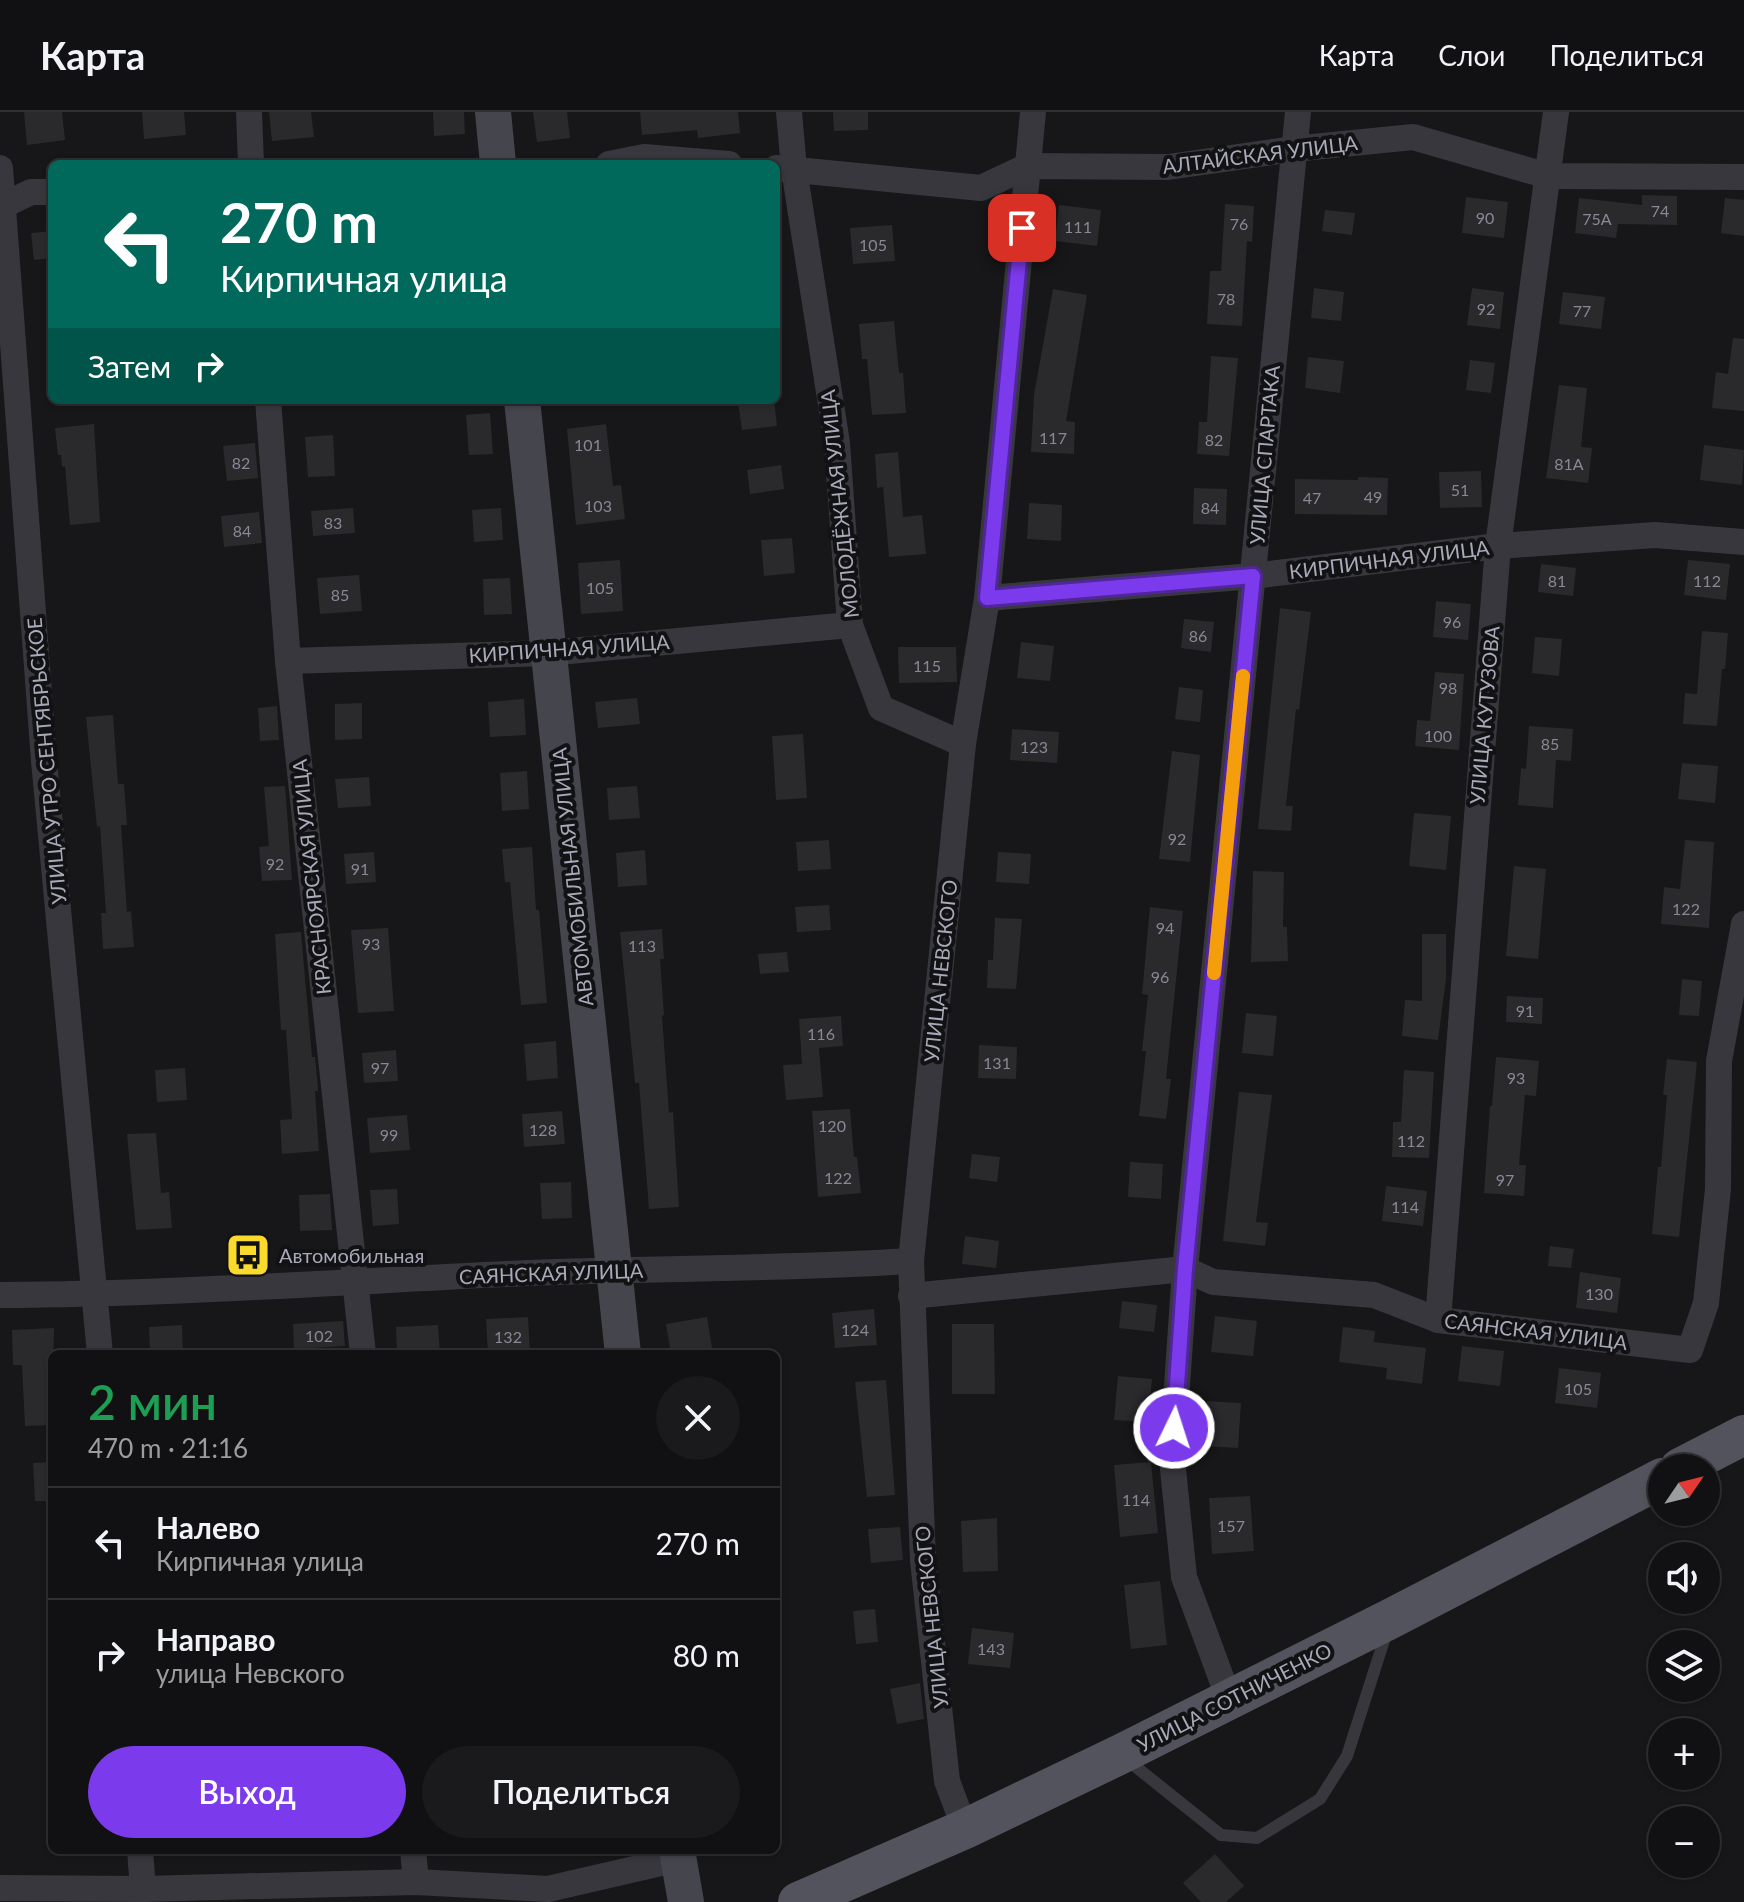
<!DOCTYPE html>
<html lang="ru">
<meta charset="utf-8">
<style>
:root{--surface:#111012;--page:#1a191b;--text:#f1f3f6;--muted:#9c9d9f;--line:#303032;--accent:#7c3aed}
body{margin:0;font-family:Lato,sans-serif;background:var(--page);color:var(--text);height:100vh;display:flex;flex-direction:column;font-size:30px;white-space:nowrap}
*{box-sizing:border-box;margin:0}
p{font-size:26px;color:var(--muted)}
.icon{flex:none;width:44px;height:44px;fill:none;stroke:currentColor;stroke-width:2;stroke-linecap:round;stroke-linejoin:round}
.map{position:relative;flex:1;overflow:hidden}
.panel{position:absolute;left:48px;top:1238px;width:732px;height:504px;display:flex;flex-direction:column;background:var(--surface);border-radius:12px;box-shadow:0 2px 6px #0004,0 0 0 2px var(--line)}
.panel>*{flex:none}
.guide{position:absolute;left:48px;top:48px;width:732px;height:244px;border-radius:12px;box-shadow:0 2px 6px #0004,0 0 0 2px var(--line);background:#00695c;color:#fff;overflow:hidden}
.needle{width:52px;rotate:55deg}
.controls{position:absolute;left:1648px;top:1342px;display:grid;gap:16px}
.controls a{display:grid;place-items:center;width:72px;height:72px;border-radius:50%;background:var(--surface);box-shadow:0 2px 6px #0004,0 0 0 2px var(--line);font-size:40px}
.pin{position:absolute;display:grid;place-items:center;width:68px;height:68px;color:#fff;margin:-34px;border-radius:16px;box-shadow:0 4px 12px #0006}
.me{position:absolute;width:88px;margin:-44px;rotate:4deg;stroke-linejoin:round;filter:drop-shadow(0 0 6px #0008)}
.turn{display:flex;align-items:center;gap:28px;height:168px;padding:0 40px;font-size:36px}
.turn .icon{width:104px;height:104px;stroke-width:2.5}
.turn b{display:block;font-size:56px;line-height:68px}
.then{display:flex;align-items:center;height:76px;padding:0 40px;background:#0003;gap:16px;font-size:30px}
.round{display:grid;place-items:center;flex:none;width:84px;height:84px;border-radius:42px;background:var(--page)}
.summary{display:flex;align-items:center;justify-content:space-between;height:136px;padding:0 40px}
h1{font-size:48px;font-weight:600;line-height:60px;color:#1e9e55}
.action{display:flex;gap:16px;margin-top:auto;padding:16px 40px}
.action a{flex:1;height:92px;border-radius:48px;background:var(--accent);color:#fff;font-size:32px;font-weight:600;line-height:92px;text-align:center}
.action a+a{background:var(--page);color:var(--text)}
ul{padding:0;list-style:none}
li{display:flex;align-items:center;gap:24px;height:112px;padding:0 40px;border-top:2px solid var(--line)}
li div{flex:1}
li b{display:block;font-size:30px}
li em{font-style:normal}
header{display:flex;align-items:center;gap:48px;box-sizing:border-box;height:112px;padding:0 40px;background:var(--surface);border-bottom:2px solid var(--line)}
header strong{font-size:38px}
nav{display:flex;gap:44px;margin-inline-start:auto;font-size:28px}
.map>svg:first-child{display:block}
.building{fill:#2a292c}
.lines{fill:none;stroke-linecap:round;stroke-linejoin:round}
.lane{stroke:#37373d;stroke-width:12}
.street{stroke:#37373d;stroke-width:26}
.secondary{stroke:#45454e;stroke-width:36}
.primary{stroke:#53535d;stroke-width:40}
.route-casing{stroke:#51269a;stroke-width:20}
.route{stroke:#7c3aed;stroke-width:14}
.slow{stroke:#f59e0b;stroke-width:14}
.labels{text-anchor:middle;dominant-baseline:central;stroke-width:8;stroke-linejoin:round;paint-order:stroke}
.number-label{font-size:16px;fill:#888995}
.street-label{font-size:20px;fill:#a8aab9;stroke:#121113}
.poi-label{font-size:20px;fill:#a8aab9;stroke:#121113;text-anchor:start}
</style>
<header>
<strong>Карта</strong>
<nav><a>Карта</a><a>Слои</a><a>Поделиться</a></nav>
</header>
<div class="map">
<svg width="1744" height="1790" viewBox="0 0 1744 1790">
<rect width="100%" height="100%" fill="#171618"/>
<g class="building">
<path d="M24,0H62L65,28L27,33Z"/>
<path d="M142,0H184L186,23L144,27Z"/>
<path d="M269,0H311L314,25L272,29Z"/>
<path d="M433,0H464L465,22L434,24Z"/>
<path d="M533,0H567L570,26L537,30Z"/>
<path d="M640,0H738L740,21L698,26L697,18L642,23Z"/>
<path d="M833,0H868V18L834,19Z"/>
<path d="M1642,83L1677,84V113L1618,112L1616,126L1575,121L1579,86L1642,93Z"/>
<path d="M1466,85L1508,90L1504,126L1462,121Z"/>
<path d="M1725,86L1744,88V124L1721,121Z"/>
<path d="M1225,92L1254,94L1252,130L1247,129L1242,214L1207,212L1210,159H1221Z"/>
<path d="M1059,93L1101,98L1097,134L1055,129Z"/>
<path d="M1325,98L1355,101L1352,123L1322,119Z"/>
<path d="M892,113L895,149L853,152L850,116Z"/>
<path d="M52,119V146L34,148L31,121Z"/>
<path d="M1314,176L1344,180L1341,209L1311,206Z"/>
<path d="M1472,176L1504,180L1500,217L1467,213Z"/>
<path d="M1053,177L1087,183L1066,309L1075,310L1074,342L1031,340L1034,283Z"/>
<path d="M1563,180L1605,185L1601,217L1559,212Z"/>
<path d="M894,209L899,261H903L906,301L872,303L867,247H862L859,212Z"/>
<path d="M1733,226L1744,227V299L1712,296L1716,260L1728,262Z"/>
<path d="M1211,244L1238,246L1229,344L1197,342L1199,310H1207Z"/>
<path d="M1308,245L1344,249L1340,281L1305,276Z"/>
<path d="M1470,248L1495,251L1491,281L1466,278Z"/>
<path d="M1559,273L1587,276L1581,335L1592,336L1588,371L1546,366Z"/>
<path d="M756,288H774L777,314L742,318L738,290Z"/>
<path d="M490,301L493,342L469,343L466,303Z"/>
<path d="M94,312L100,410L70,413L65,354L62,355L61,343H58L55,316Z"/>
<path d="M606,312L613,374L621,373L625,407L576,413L567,317Z"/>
<path d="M333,323L335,364L308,365L305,325Z"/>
<path d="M255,331L258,366L227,369L223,334Z"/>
<path d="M1704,333L1744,338L1742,373L1700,368Z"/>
<path d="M898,340L903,405L922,403L926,442L889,445L883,375L877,376L875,342Z"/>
<path d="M781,353L784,377L750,382L747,358Z"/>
<path d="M1481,359L1482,395L1440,396L1439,360Z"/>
<path d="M1358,365L1388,366L1387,403L1295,402V367L1358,368Z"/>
<path d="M1194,376L1227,377L1226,413L1193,412Z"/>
<path d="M1029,391L1062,393L1061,429L1027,427Z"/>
<path d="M353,396L355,421L313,424L311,399Z"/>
<path d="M501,396L503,428L474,430L472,398Z"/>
<path d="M259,400L262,431L224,435L221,404Z"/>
<path d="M792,426L795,461L764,464L761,428Z"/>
<path d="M620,448L623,499L581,502L578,451Z"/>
<path d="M1688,448L1730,452L1726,488L1684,483Z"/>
<path d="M1541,452L1576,456L1573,484L1538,480Z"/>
<path d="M359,463L362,499L320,502L317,466Z"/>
<path d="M510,466L512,502L484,503L483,467Z"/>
<path d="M1436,489L1471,492L1468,528L1433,525Z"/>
<path d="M1280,496L1311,500L1299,598L1296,597L1286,694H1293L1291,719L1258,717Z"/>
<path d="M1184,507L1214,510L1211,540L1181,536Z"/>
<path d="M1702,519L1728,521L1725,557H1722L1717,614L1683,612L1685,581L1697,582Z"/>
<path d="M1535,525L1562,527L1559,564L1532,561Z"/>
<path d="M1021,530L1054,534L1050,569L1017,566Z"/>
<path d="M898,535H956L957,570L899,571Z"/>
<path d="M1435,560L1464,562L1459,638L1415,634L1417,608L1430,609Z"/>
<path d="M1179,575L1203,578L1200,610L1175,607Z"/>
<path d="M637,586L640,612L598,616L595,590Z"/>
<path d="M524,587L526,623L490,625L488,590Z"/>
<path d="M362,591V627L335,628V592Z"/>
<path d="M277,594L279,628L260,629L258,596Z"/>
<path d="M113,603L118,672H124L127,713H121L127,800L131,799L134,835L103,837L101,801H106L100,714L97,715L86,605Z"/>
<path d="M1529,614L1573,617L1571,649L1556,648L1553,696L1518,693L1521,656L1526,657Z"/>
<path d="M1012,617L1059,620L1057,651L1010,648Z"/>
<path d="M803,622L807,686L776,688L772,624Z"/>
<path d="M1172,639L1200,643L1190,750L1159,747Z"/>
<path d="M1682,651L1718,654L1715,691L1678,687Z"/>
<path d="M527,659L529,697L502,699L500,661Z"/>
<path d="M369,665L371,694L338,696L335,667Z"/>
<path d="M285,674L292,768L262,769L259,735L269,734L264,675Z"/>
<path d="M637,674L640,706L609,708L607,676Z"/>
<path d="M1414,701L1451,704L1446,758L1409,754Z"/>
<path d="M829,728L831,757L798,759L796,730Z"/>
<path d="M1685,728L1714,730L1709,816L1661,812L1664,775L1680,777Z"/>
<path d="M532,735L536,798H539L547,891L521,893L510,770H505L502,737Z"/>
<path d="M645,738L647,773L618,775L616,741Z"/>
<path d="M374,740L376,770L346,772L344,742Z"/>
<path d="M998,740L1031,742L1029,772L996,770Z"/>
<path d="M1514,754L1546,757L1538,847L1506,844Z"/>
<path d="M1253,759L1284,760L1283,815H1287L1288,849L1251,850Z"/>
<path d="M829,793L831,818L797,820L795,795Z"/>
<path d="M1150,795L1183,799L1166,967H1171L1166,1007L1139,1004L1146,939H1142L1148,883L1142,882Z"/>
<path d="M995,806L1022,807L1016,877L987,876L988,848H993Z"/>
<path d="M388,816L394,899L358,901L351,818Z"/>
<path d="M662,817L664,847H660L664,903L662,904L669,1001L673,1000L679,1095L649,1097L639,971H635L620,820Z"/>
<path d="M301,820L312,945H315L318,976V979H315L319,1039L282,1042L280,1008L292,1007L286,918H281L275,822Z"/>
<path d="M1422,822H1446V867L1438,928L1402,924L1405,888L1422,889Z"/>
<path d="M787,840L789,860L760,862L758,842Z"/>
<path d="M1682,867L1702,869L1699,904L1679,903Z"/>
<path d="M1507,884L1543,886L1542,912L1506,910Z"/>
<path d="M1246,901L1277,904L1273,944L1242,941Z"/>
<path d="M841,904L843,934L819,936L823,985L786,988L783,953L802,952L799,907Z"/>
<path d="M556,929L558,966L527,969L524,932Z"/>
<path d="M979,933L1017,935L1016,967L978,966Z"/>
<path d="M396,938L398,969L364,971L362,941Z"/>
<path d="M1496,945L1539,949L1536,984L1525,983L1519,1053H1526L1524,1084L1484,1081L1490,994H1492Z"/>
<path d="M1667,947L1697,950L1679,1125L1652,1122L1658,1055H1661L1667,983H1663Z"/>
<path d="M185,956L187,988L157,990L155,958Z"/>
<path d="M1404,958L1434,960L1429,1046L1392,1045L1393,1010H1401Z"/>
<path d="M1239,980L1272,983L1256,1110L1268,1111L1265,1134L1223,1129Z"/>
<path d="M850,997L854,1045H857L861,1081L818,1085L812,999Z"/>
<path d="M562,999L565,1032L524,1035L522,1002Z"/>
<path d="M407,1003L410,1038L370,1041L367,1006Z"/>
<path d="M156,1021L161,1081L169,1080L172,1116L136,1118L127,1022Z"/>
<path d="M972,1042L1000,1045L997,1070L969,1066Z"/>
<path d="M1130,1050L1163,1052L1161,1087L1128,1085Z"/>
<path d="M571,1070L572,1106L542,1107L540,1071Z"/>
<path d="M1386,1074L1427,1079L1423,1114L1382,1109Z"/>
<path d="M397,1077L399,1112L373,1114L370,1078Z"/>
<path d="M330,1082L332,1118L300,1119L299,1083Z"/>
<path d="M965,1124L999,1129L996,1156L962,1152Z"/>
<path d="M1550,1134L1574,1137L1571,1156L1548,1154Z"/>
<path d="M1580,1160L1621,1166L1617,1201L1576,1196Z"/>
<path d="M1122,1189L1157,1193L1154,1220L1119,1216Z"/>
<path d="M874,1197L877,1233L835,1236L832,1201Z"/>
<path d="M1215,1204L1257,1209L1253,1244L1211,1240Z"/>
<path d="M528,1205L530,1241L488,1242L486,1207Z"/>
<path d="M707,1205L713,1242H671L666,1212Z"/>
<path d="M343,1209L345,1234L294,1237L293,1212Z"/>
<path d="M952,1212H994L995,1282H952Z"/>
<path d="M182,1213L183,1242H150L149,1215Z"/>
<path d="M438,1213L440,1242H397L396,1215Z"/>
<path d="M1343,1215L1375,1219L1374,1230L1426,1236L1422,1272L1386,1267L1387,1256L1339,1250Z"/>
<path d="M54,1216L52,1313L25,1314L22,1253H13L12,1218Z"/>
<path d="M1462,1234L1504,1239L1500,1274L1458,1269Z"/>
<path d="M1559,1256L1601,1261L1597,1296L1555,1291Z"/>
<path d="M1118,1264L1152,1267L1148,1310L1114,1308Z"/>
<path d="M886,1268L895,1383L867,1385L855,1270Z"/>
<path d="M1207,1289L1241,1291L1238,1336L1204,1334Z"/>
<path d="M52,1350V1389H35L33,1351Z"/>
<path d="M1151,1350L1158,1421L1120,1425L1114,1353Z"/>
<path d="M1250,1384L1254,1439L1212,1442L1209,1386Z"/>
<path d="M997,1406L998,1459L963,1460L961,1409Z"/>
<path d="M900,1415L903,1448L871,1451L868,1417Z"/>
<path d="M1160,1469L1167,1533L1131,1537L1124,1473Z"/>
<path d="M875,1497L878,1530L856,1532L853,1499Z"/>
<path d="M972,1516L1014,1521L1010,1556L968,1552Z"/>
<path d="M920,1571L924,1607L897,1612L890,1577Z"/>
<path d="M1215,1742L1244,1774L1226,1790H1201L1183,1771Z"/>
</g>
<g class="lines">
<path class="lane" d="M1126,1647L1221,1723L1257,1726L1320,1687L1347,1644L1387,1519"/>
<g class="street">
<path d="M249,0L251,52"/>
<path d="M789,0L794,57L837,331L850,513L881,596L963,632"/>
<path d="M609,52L644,45L729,52"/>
<path d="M0,56L44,649L100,1242"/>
<path d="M776,56L981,76L1028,54L1168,55L1293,37L1413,25L1548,64L1744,65"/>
<path d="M0,95L31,80H52"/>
<path d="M268,288L288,549L363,1242"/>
<path d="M987,486L1253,464L1498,434L1655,423L1744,430"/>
<path d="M288,549L548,541L850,513"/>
<path d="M0,1183C176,1182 352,1169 528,1161C656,1156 783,1157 911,1149"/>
<path d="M911,1184L1185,1157L1213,1170L1374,1183L1438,1208L1690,1238L1706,1191L1718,1077L1719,949L1744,812"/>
<path d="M1438,1208L1498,434L1556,0"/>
<path d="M1229,1587L1184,1465L1172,1347L1185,1157L1298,0"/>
<path d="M965,1717L947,1669L923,1448L911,1149L963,632L987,486L1033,0"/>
<path d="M140,1738L143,1777"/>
<path d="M413,1738L416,1770"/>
<path d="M0,1776L143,1777L416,1770L548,1777L678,1747"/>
</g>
<g class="secondary">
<path d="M493,0L498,52"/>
<path d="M522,288L623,1242"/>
<path d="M677,1738L686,1790"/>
</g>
<g class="primary">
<path d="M1680,1356L1744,1323"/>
<path d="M798,1790L965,1717L1121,1642L1390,1507L1662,1366"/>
</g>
</g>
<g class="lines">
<g class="route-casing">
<path id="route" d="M1022,116L987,486L1253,464L1185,1157L1174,1316"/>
</g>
<use href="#route" class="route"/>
<path class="slow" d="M1214,861L1243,564"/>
</g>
<defs>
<g id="bus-square" transform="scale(2.3)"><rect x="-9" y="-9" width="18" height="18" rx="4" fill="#fada2d" stroke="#121113"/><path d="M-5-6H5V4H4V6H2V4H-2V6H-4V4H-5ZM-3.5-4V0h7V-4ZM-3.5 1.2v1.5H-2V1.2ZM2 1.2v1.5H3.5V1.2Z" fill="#111"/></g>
</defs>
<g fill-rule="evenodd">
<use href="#bus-square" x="248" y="1143"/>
</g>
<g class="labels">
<g class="number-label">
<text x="1660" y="98">74</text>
<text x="1485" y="105">90</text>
<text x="1597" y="106">75А</text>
<text x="1239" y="111">76</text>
<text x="1078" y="114">111</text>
<text x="873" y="132">105</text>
<text x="1226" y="186">78</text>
<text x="1486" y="196">92</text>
<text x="1582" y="198">77</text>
<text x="1053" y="325">117</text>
<text x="1214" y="327">82</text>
<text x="588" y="332">101</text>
<text x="241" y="350">82</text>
<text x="1569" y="351">81А</text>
<text x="1460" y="377">51</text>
<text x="1373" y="384">49</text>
<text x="1312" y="385">47</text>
<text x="598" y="393">103</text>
<text x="1210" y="395">84</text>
<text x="333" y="410">83</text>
<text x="242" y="418">84</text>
<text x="1557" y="468">81</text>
<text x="1707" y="468">112</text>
<text x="600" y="475">105</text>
<text x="340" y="482">85</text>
<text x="1452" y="509">96</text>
<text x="1198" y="523">86</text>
<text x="927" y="553">115</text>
<text x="1448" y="575">98</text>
<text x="1438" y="623">100</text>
<text x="1550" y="631">85</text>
<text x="1034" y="634">123</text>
<text x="1177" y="726">92</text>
<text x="275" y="751">92</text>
<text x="360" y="756">91</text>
<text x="1686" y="796">122</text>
<text x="1165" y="815">94</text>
<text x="371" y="831">93</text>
<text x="642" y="833">113</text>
<text x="1160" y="864">96</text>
<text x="1525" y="898">91</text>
<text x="821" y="921">116</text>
<text x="997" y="950">131</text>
<text x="380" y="955">97</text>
<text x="1516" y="965">93</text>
<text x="832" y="1013">120</text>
<text x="543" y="1017">128</text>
<text x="389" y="1022">99</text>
<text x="1411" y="1028">112</text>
<text x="838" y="1065">122</text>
<text x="1505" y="1067">97</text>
<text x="1405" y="1094">114</text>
<text x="1599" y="1181">130</text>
<text x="855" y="1217">124</text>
<text x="319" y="1223">102</text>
<text x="508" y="1224">132</text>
<text x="1578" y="1276">105</text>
<text x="1136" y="1387">114</text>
<text x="1231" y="1413">157</text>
<text x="991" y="1536">143</text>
</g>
<g class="street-label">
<text transform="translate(1260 42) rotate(-7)">АЛТАЙСКАЯ УЛИЦА</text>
<text transform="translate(1264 343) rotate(-85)">УЛИЦА СПАРТАКА</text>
<text transform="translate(839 392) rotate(-96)">МОЛОДЁЖНАЯ УЛИЦА</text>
<text transform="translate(1389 447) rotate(-7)">КИРПИЧНАЯ УЛИЦА</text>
<text transform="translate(569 536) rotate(-4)">КИРПИЧНАЯ УЛИЦА</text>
<text transform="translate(1484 603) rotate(-85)">УЛИЦА КУТУЗОВА</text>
<text transform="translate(46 649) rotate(-95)">УЛИЦА УТРО СЕНТЯБРЬСКОЕ</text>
<text transform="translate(311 765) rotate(-96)">КРАСНОЯРСКАЯ УЛИЦА</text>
<text transform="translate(572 765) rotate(-96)">АВТОМОБИЛЬНАЯ УЛИЦА</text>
<text transform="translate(940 859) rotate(-84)">УЛИЦА НЕВСКОГО</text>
<text transform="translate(551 1161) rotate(-2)">САЯНСКАЯ УЛИЦА</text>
<text transform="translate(1536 1219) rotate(7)">САЯНСКАЯ УЛИЦА</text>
<text transform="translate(931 1505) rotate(-96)">УЛИЦА НЕВСКОГО</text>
<text transform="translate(1234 1585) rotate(-27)">УЛИЦА СОТНИЧЕНКО</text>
</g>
<g class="poi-label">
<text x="279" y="1143">Автомобильная</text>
</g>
</g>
</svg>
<div class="controls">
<a><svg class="needle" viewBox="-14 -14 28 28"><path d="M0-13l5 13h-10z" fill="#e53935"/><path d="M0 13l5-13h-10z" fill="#9c9d9f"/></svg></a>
<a><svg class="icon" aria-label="sound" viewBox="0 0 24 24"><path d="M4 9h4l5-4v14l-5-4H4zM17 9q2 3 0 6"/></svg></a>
<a><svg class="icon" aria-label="layers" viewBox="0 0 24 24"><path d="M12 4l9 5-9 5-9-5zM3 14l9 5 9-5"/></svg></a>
<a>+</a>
<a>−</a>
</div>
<div class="pin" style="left:1022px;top:116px;background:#d93025"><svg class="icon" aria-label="arrive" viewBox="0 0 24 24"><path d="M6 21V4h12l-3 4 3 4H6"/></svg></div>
<svg class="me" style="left:1174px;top:1316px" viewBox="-20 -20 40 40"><circle r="17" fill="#7c3aed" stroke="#fff" stroke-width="3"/><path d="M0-11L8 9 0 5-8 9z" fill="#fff"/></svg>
<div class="guide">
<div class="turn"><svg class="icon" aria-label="left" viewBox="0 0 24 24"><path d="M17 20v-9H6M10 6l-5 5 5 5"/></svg><div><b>270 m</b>Кирпичная улица</div></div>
<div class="then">Затем<svg class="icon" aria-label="right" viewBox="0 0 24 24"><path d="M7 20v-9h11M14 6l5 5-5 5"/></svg></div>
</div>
<section class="panel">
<div class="summary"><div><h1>2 мин</h1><p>470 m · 21:16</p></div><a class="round"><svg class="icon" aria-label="close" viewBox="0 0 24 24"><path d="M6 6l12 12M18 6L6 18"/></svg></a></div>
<ul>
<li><svg class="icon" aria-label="left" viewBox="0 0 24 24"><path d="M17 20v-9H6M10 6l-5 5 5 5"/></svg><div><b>Налево</b><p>Кирпичная улица</p></div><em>270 m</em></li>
<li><svg class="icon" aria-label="right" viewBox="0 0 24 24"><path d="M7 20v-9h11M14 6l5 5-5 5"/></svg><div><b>Направо</b><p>улица Невского</p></div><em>80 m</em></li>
</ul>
<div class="action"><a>Выход</a><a>Поделиться</a></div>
</section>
</div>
